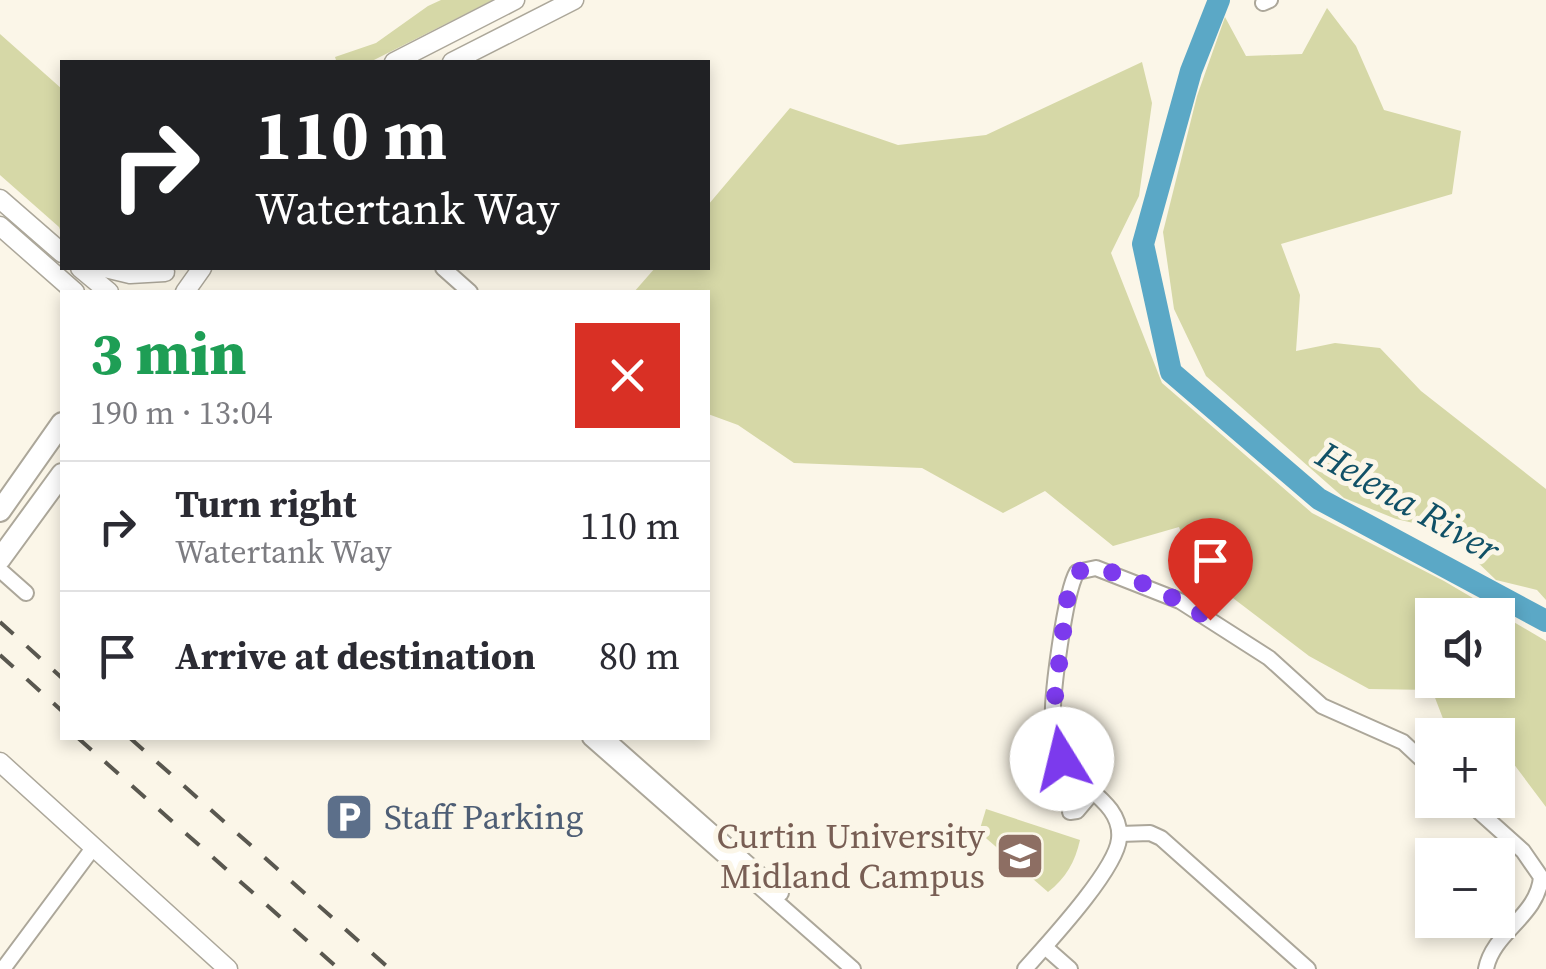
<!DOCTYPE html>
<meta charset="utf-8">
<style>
:root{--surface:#fff;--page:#f7f7f7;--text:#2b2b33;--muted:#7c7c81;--line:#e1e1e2}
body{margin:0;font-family:"Source Serif 4",serif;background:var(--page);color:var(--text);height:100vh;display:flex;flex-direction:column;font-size:38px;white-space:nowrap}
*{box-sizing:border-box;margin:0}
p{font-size:32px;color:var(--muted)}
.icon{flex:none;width:55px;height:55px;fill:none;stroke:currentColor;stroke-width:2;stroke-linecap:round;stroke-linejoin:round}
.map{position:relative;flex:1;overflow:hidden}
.sheet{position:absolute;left:60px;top:290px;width:650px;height:450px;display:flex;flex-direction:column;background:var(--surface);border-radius:0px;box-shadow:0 5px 15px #0003}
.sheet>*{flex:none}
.hud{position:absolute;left:60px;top:60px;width:650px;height:210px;border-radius:0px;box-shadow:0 5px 15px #0003;background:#202124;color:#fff;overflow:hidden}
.controls{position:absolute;left:1415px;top:598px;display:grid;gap:20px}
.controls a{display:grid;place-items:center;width:100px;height:100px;border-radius:0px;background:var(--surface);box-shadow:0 5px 15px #0003;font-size:50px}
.pin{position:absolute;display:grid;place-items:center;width:85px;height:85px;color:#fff;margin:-102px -42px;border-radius:50% 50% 50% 0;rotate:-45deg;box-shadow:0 0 10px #0007}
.pin .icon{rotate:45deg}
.me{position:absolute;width:110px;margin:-55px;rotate:351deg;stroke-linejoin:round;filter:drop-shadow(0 0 8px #0008)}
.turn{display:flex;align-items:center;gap:35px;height:210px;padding:0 30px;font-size:45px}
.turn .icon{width:130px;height:130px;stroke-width:2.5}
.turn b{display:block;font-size:70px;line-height:85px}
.round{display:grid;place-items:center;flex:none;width:105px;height:105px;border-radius:0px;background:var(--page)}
.overview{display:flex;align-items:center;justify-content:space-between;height:170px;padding:0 30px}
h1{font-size:60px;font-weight:800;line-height:75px;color:#1e9e55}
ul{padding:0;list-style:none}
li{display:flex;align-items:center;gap:30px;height:130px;padding:0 30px;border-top:2px solid var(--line)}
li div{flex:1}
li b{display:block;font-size:38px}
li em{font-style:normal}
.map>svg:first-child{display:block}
.green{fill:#d6d8a7;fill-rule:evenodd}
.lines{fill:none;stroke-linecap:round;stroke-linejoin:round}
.river{stroke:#5ba8c6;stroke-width:22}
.street-casing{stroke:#aca79a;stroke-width:18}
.secondary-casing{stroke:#aca79a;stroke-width:21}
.primary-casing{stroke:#aca79a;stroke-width:24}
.street{stroke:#fff;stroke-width:14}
.secondary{stroke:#fff;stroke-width:18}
.primary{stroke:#fff;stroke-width:20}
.rail{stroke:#59574f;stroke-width:4;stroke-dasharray:18 18;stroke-linecap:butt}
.route{stroke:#7c3aed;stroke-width:18;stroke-dasharray:0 32.4}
.labels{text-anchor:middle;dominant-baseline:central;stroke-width:10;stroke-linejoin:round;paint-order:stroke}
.service-label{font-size:35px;fill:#4e5e75;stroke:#fbf6e8;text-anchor:start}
.education-label{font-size:35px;fill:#785e54;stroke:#fbf6e8;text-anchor:end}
.water-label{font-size:38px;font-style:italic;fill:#115167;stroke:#fbf6e8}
</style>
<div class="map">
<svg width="1546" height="969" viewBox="0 0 1546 969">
<rect width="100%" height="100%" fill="#fbf6e8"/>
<g class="green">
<path d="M441,0H493L370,62L336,60L335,57L376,43L428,6Z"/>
<path d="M1327,8L1356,46L1384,110L1461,131L1452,194L1281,244L1300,295L1296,351L1335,343L1380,348L1421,391L1546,489V600L1537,590L1496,580L1444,530L1396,519L1344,498L1206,376L1174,309L1163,232L1197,96L1225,17L1246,56L1302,54Z"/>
<path d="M0,34L62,89V235L59,227L0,175Z"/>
<path d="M1142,62L1152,103L1139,196L1111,253L1162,383L1312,513L1444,581L1546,641V807L1498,743V735H1467L1447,729L1432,690L1369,689L1309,656L1196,570L1179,527L1113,546L1045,491L1003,513L922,468L794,463L738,425L708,414V292H634L655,268H708V205L790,108L898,145L986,135ZM1432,615H1498V680H1432Z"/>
<path d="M986,809L1080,840C1075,862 1066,878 1048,892L979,832Z"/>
</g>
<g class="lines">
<path class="river" d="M1219,0L1191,71L1143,244L1171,372L1319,499L1546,621"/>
<g class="street-casing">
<g id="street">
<path d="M1263,3L1270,0"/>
<path d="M443,268L470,292"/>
<path d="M0,570L26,593"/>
<path d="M590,738L853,969"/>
<path d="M606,738L781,893"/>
<path d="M1466,800L1523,851L1541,877C1538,916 1493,932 1486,969"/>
<path d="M1070,812L1077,811L1093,792"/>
<path d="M1120,834L1150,833L1161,838L1308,969"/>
<path d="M1045,947L1070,969"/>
<path d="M3,969L93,848"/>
<path d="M1025,969C1048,943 1116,870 1119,839C1123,803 1079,788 1063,761C1056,750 1053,736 1053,724C1051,698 1065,592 1077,572L1096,568L1180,601L1269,658L1322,706L1403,742L1432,769"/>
</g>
</g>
<g class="secondary-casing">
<g id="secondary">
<path d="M394,62L515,0"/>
<path d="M452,62L574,0"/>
<path d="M0,199L62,253"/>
<path d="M0,226L75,292"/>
<path d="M80,268L109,292"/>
<path d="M105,268L130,274L165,272"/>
<path d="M185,292L202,268"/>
<path d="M0,762L228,969"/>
</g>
</g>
<g class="primary-casing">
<g id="primary">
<path d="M0,511L62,423"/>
<path d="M0,559L62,474"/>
</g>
</g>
<use href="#street" class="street"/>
<use href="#secondary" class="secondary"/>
<use href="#primary" class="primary"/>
<g class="rail">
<path d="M0,622L62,678"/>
<path d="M0,655L62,711"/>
<path d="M78,738L339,969"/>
<path d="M130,738L390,969"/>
</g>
</g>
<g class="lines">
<path class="route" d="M1062,759L1052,721L1067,600L1077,572C1107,558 1183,602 1210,620"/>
</g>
<defs>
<g id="parking-square" transform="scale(2.5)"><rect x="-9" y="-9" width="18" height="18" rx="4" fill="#5c6f8a" stroke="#fbf6e8"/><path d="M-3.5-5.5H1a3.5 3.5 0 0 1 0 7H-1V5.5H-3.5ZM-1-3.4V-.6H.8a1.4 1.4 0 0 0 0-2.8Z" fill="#fff"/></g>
<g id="university-square" transform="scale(2.5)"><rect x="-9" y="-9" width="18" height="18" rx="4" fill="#8d6e63" stroke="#fbf6e8"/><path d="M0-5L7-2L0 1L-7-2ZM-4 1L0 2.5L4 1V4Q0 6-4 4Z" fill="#fff"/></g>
</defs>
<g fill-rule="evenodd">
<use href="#parking-square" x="349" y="817"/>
<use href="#university-square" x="1020" y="856"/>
</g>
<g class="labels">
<g class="service-label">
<text x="384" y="817">Staff Parking</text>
</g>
<g class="education-label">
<text x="985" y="836">Curtin University<tspan x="985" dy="40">Midland Campus</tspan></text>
</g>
<g class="water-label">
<text transform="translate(1408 502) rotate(30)">Helena River</text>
</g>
</g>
</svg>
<div class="controls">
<a><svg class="icon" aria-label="sound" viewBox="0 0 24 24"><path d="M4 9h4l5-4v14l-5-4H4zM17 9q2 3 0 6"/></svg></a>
<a>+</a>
<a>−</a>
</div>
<div class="pin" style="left:1210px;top:620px;background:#d93025"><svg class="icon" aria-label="arrive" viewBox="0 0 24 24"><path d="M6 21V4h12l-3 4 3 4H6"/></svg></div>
<svg class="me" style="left:1062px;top:759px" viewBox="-20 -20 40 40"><circle r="19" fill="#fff"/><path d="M0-13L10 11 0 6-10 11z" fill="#7c3aed"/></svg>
<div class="hud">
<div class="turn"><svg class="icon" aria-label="right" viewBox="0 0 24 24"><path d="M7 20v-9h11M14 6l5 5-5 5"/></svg><div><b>110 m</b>Watertank Way</div></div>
</div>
<section class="sheet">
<div class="overview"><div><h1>3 min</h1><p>190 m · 13:04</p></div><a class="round" style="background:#d93025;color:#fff"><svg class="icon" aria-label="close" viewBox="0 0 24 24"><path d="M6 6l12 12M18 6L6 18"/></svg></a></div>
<ul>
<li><svg class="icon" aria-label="right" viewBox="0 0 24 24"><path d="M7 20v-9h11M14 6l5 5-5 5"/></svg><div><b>Turn right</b><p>Watertank Way</p></div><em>110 m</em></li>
<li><svg class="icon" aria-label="arrive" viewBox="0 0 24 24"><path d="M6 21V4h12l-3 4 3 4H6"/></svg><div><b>Arrive at destination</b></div><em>80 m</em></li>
</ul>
</section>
</div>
